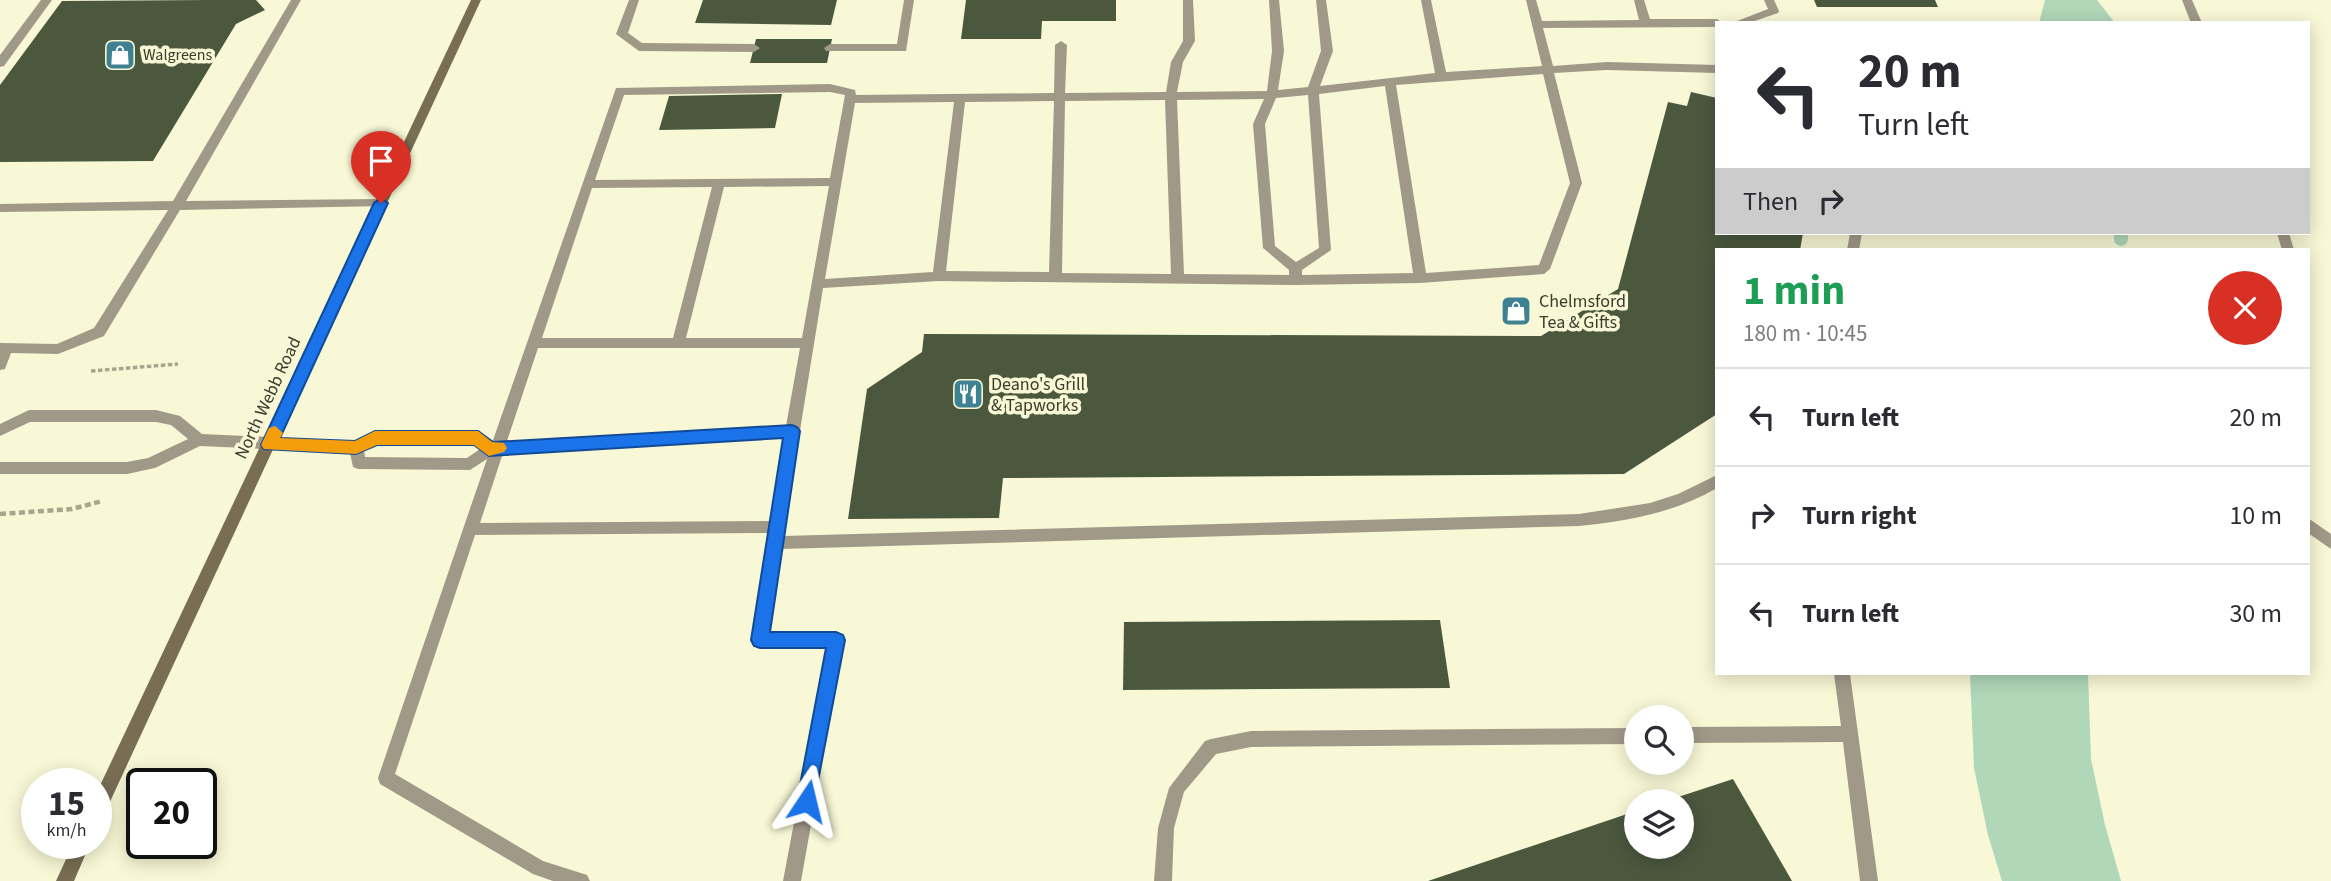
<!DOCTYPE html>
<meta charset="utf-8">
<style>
:root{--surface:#fff;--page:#f2f2f3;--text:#2b2b33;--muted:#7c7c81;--line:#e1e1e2}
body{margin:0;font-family:"Source Sans 3",sans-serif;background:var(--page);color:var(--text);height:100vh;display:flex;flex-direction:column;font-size:26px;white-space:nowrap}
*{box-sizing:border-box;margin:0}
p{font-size:23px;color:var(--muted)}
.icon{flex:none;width:38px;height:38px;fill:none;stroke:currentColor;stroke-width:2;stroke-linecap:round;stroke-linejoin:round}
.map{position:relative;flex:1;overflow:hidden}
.details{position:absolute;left:1715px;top:248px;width:595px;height:427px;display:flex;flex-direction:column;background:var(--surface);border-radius:0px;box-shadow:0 4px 18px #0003}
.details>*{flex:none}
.top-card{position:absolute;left:1715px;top:21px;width:595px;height:214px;border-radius:0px;box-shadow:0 4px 18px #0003;background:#fff;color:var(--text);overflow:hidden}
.tools{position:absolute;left:1624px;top:705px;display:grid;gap:14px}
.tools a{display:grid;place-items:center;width:70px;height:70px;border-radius:50%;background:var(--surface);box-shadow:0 4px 18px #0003;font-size:35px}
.speed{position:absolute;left:21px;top:768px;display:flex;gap:14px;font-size:35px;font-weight:700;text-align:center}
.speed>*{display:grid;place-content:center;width:91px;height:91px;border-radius:50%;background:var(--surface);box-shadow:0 4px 18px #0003;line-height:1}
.speed small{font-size:18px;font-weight:400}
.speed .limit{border:4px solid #111;border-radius:10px;background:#fff;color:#111}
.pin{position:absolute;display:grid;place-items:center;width:60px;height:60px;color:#fff;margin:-72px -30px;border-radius:50% 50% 50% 0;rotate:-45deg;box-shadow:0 0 7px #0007}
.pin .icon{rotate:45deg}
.me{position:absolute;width:77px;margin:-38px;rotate:10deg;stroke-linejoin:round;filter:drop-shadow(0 0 5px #0008)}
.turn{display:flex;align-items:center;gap:24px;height:147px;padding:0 28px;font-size:32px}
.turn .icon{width:91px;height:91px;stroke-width:2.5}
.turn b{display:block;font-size:49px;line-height:60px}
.then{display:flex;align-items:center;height:66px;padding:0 28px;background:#0003;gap:14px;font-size:26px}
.round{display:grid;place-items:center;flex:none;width:74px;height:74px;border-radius:37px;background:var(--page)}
.summary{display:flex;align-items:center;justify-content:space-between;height:119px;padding:0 28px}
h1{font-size:42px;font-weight:700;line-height:52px;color:#1e9e55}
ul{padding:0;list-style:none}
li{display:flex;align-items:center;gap:21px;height:98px;padding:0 28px;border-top:2px solid var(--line)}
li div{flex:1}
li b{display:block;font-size:26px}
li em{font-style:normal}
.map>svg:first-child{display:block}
.water{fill:#b0d7b8}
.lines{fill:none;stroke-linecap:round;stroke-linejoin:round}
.stream{stroke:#b0d7b8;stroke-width:14}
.building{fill:#4b583e}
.path-far1{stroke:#a6a68d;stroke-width:3.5;stroke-dasharray:4.5 2.5;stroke-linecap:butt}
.path{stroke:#a6a68d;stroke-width:4.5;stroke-dasharray:6 3.5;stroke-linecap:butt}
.service{fill:#a19988;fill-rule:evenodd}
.secondary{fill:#796d54;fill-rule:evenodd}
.route{fill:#1a73e8;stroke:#114b97;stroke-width:2}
.slow{fill:#f59e0b}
.labels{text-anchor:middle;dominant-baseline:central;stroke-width:7;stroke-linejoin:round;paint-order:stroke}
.far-poi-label{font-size:16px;fill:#3b3b2e;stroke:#f8f8d6;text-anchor:start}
.poi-label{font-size:18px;fill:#3b3b2e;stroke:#f8f8d6;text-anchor:start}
.street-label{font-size:18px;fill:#3b3b2e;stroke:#f8f8d6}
</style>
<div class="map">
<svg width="2331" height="881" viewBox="0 0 2331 881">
<rect width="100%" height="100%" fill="#f8f8d6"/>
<g class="water">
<path d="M2045,0H2097L2115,23H2039Z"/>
<path d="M1970,674H2088L2091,759L2105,825L2121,881H2002L1988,835L1974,768Z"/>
</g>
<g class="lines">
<path class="stream" d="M2121,239V233"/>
</g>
<g class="building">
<path d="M208,0H256L265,10L236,24L153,161L0,162V85L62,1Z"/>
<path d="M703,0H837L831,25L695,23Z"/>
<path d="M966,0H1116V21H1042L1041,39H961Z"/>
<path d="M1814,0H1935L1938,7H1817Z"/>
<path d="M756,39H832L827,63H750Z"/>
<path d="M1691,92L1717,98V233H1803L1800,250H1717V414L1624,474L1003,478L999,518L848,519L867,389L922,352L924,334L1541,336L1618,289L1668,102L1687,106Z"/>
<path d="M782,94L775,128L659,130L669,96Z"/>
<path d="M1440,620L1450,688L1123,690L1124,622Z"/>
<path d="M1733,779L1792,881H1428L1636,811V847H1682V802L1666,801Z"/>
</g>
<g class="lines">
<path class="path-far1" d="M91,371L178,364"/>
<path class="path" d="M0,514L72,509L102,501"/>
<g class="service">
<path d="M41,0H52L4,66L0,67V55Z"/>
<path d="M291,0H301L186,201L381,199L385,200L387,203L385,206L180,210L104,336L58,354L11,353L5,369L0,370V343L57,344L94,328L168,210L0,212V204L173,201Z"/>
<path d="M629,0H639L628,33L642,43L754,44L760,48L754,52L639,51L616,34Z"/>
<path d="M904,0H914L906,51H826L824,48L830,44H897Z"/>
<path d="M1183,0H1193L1195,41L1183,62L1177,92L1267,91L1272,51L1269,0H1279L1284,51L1278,90L1308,87L1321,51L1316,0H1326L1333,51L1320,86L1435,73L1421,0H1431L1446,72L1542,66L1526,0H1536L1542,21L1639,20L1634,0H1644L1650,19H1717L1722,23H1717V27L1543,28L1553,66L1607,62L1717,65V73L1607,70L1554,73L1582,183L1550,269L1544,274L1420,283L1296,285L939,281L823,288L783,536L1579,514L1650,503L1678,494L1717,475V488C1674,513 1628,521 1579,526L781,549L769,633H836L841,635L844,640L801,881H783L827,647H760L755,645L752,640L769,533L475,535L395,774L543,861L587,875L590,881H553L533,874L380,784L378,778L487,459L470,470L358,469L353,467L350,453L200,446L155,468L127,474H0V462H127L148,458L188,439L171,425L156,422H30L0,436V424L29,410H156L180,416L202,434L356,441L375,432H478L492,443L616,88L830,84L855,90L856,95L1054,93L1055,45L1061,41L1067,45L1065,93L1166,92L1171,62L1183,41ZM1543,74L1570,183L1539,265L1426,273L1396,85ZM1385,86L1413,273L1302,275V270L1331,250L1319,94ZM830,92L845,95L830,178L595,180L624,95ZM1308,95L1319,248L1296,262L1275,246L1265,124L1276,98ZM1264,99L1253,124L1263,248L1289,270V275L1184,274L1177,100ZM1165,100L1171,274L1062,273L1065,101ZM1054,101L1049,272L946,271L965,102ZM954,102L933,272L825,279L855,103ZM829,186L802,338H686L724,187ZM712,187L673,338H542L592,188ZM538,348H800L786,426L507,441ZM784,437L771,521L480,523L503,453ZM377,444H475L480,449L467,458L365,457L364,450Z"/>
<path d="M1764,0H1774L1779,11L1778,13L1749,23H1732L1768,9Z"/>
<path d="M2182,0H2192L2202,23H2191Z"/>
<path d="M1850,233H1862L1859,250H1847Z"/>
<path d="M2277,233H2289L2294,250H2282Z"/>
<path d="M2308,518L2331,534V549L2308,533Z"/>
<path d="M1834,674H1850L1878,881H1860L1843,742L1682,743V727L1841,726Z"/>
<path d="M1636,728V744L1251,747L1216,754L1184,792L1174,828L1172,881H1154L1158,828L1169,788L1205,741L1211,739L1251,731Z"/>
</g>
<g class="secondary">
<path d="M471,0H481L102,819L96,821V794Z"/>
<path d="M73,844H90L74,881H56Z"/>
</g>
</g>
<path class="route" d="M381,198L388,203L280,438L355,441L375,431H478L493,442L792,425L797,427L800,431L770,632H836L843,635L845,640L813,807L807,810L800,807L797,801L826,648H760L754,646L751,640L783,438L489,456L474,445H377L356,454L264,449L261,445L374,203Z"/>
<path class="slow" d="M275,426L283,433L280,438L355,441L375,431H478L492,442L504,443L507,448L504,452L489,456L474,445H377L356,454L264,449L261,445L269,428Z"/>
<defs>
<g id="shop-square" transform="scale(1.575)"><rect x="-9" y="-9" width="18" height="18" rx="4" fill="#3e8192" stroke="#f8f8d6"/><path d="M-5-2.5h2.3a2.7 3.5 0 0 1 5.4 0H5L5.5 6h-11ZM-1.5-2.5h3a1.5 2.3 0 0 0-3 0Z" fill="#fff"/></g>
<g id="restaurant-square" transform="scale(1.575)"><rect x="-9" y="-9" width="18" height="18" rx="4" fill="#3e8192" stroke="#f8f8d6"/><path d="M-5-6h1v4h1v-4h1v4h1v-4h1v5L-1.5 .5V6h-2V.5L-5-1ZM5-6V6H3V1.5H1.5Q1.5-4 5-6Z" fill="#fff"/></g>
</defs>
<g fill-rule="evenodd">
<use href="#shop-square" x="120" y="55"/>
<use href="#shop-square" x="1516" y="311"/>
<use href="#restaurant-square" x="968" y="394"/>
</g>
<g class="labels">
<g class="far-poi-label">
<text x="143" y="55">Walgreens</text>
</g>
<g class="poi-label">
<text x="1539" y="301">Chelmsford<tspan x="1539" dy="21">Tea &amp; Gifts</tspan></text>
<text x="991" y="384">Deano's Grill<tspan x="991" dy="21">&amp; Tapworks</tspan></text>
</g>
<g class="street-label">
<text transform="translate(268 398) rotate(-65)">North Webb Road</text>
</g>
</g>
</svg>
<div class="tools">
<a><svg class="icon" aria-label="search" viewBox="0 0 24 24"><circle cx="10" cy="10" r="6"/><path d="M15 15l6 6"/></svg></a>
<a><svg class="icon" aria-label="layers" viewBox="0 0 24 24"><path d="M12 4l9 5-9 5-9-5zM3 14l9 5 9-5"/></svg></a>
</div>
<div class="speed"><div>15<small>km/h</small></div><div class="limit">20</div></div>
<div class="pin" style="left:381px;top:203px;background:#d93025"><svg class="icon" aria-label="arrive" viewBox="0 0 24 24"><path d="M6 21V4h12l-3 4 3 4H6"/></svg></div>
<svg class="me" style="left:807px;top:801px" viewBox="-20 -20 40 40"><path d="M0-17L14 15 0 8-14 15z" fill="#1a73e8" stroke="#fff" stroke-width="4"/></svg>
<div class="top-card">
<div class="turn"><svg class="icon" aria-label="left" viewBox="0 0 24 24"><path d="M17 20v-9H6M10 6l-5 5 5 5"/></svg><div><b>20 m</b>Turn left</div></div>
<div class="then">Then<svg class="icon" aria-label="right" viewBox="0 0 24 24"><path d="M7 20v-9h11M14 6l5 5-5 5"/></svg></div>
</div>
<section class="details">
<div class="summary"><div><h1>1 min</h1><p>180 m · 10:45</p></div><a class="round" style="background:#d93025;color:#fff"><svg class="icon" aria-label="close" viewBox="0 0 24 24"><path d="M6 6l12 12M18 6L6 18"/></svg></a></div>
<ul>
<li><svg class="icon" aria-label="left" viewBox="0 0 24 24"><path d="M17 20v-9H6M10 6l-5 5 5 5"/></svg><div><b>Turn left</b></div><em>20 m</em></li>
<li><svg class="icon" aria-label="right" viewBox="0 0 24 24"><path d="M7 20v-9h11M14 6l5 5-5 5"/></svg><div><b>Turn right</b></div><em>10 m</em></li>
<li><svg class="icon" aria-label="left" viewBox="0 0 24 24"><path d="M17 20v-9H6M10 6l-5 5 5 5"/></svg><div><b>Turn left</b></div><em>30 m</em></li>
</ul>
</section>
</div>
